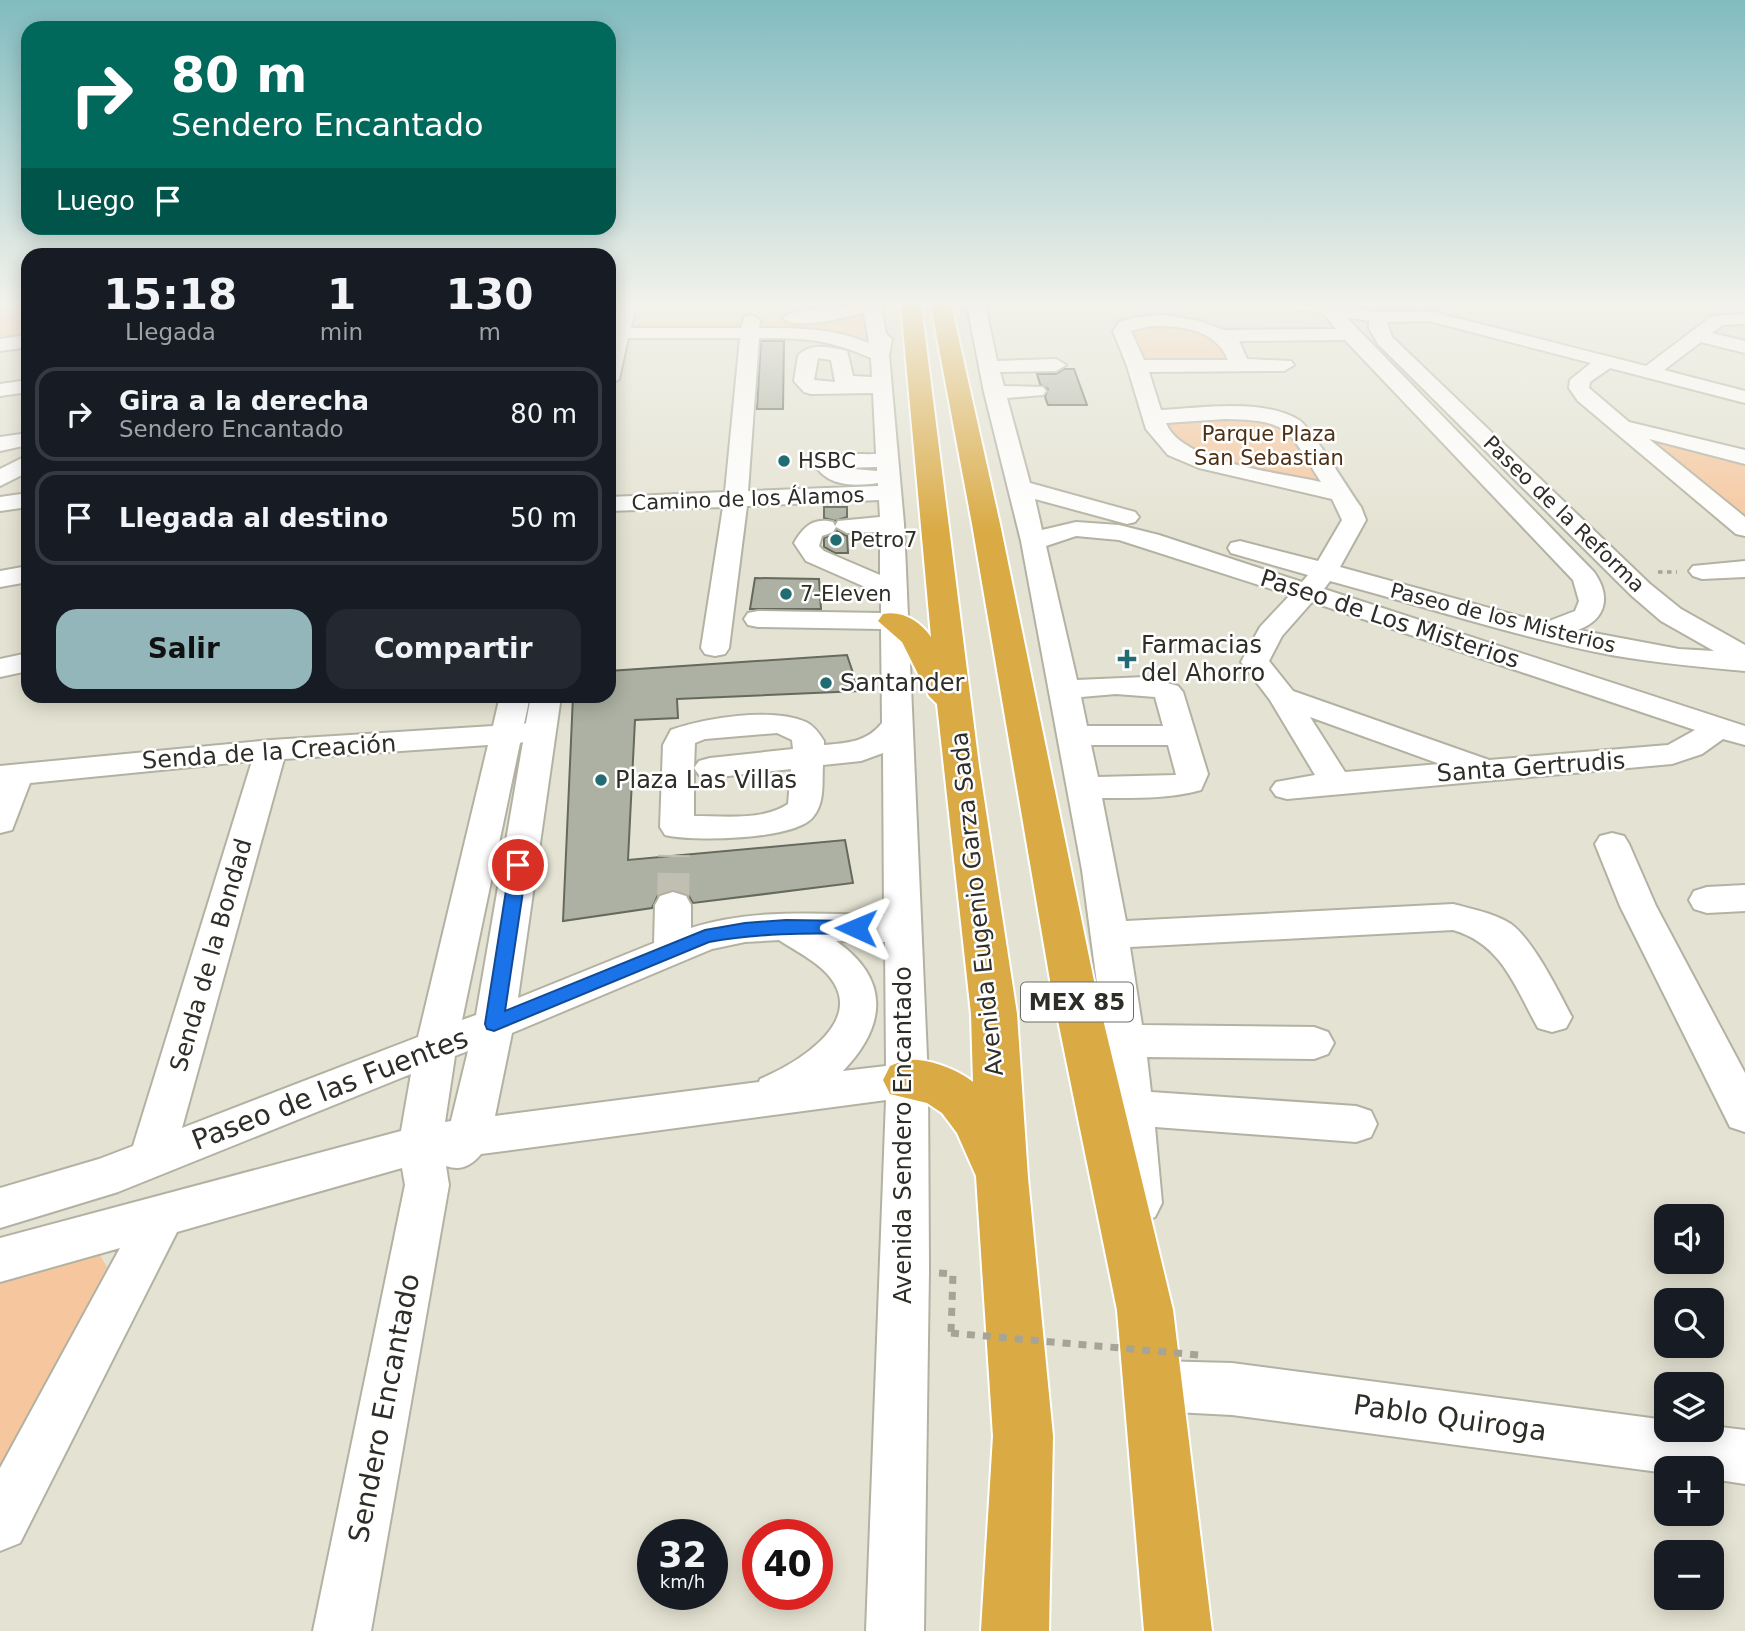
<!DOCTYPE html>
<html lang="es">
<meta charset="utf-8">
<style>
:root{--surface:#171b24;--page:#242831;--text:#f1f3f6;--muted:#9ea1a6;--line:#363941;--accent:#93b6bb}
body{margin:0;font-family:"DejaVu Sans",sans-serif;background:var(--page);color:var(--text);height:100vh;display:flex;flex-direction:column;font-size:26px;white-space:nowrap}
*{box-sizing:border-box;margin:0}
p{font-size:23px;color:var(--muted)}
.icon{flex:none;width:38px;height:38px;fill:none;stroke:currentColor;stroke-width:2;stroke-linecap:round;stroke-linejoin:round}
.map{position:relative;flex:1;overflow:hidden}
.panel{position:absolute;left:21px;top:248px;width:595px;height:455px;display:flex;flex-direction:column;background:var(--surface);border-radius:21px;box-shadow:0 4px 18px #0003}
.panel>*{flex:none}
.banner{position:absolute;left:21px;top:21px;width:595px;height:214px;border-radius:21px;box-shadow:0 4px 18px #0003;background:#00695c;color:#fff;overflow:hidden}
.buttons{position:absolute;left:1654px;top:1204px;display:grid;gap:14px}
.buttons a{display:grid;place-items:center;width:70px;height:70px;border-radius:14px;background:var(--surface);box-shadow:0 4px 18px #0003;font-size:35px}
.speed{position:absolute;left:637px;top:1519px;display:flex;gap:14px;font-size:35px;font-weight:700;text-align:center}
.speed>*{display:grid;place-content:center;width:91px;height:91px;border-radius:50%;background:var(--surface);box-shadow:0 4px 18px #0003;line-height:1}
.speed small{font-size:18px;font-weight:400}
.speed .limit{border:10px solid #d22;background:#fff;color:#111}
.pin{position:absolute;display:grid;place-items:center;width:60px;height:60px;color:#fff;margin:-30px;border:4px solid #fff;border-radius:50%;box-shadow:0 2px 7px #0007}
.me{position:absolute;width:77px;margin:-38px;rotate:271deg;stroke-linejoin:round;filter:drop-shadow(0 0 5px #0008)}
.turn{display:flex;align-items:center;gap:24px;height:147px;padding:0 35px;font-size:32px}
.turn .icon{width:91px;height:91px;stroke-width:2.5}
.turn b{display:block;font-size:49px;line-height:60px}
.then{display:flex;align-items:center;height:66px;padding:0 35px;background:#0003;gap:14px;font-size:26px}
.eta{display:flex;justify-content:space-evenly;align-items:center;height:119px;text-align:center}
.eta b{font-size:42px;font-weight:800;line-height:49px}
.primary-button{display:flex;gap:14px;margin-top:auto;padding:14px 35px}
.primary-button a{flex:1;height:80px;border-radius:21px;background:var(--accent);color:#111;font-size:28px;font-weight:800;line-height:80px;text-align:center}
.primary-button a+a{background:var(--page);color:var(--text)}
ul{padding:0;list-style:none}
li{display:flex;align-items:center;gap:21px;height:94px;margin:0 14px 10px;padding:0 21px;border:4px solid var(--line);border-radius:21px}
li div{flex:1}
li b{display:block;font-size:26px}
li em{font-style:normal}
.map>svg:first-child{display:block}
.green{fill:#f6c79e}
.building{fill:#acb1a3;stroke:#656a5c;stroke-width:2}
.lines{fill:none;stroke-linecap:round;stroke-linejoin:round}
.minor-tunnel{stroke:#c0bfb1;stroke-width:32;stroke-dasharray:32 16;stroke-linecap:butt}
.minor-casing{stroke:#b3b2a2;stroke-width:4}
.highway-casing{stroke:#fff;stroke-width:4}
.path-far1{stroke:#a5a497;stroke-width:3.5;stroke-dasharray:4.5 4.5;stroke-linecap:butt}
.path{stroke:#a5a497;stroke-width:7;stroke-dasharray:8 8;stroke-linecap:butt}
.minor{fill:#fff;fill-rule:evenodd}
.highway{fill:#daaa44;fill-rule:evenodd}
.path-bridge{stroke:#a5a497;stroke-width:7;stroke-dasharray:8 8;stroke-linecap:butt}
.route{fill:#1a73e8;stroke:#114b97;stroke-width:2}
.poi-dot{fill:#216c73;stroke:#fff;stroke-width:2.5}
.labels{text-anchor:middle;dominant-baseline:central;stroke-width:5;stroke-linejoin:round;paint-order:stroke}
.far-park-label{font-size:21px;fill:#4e3114;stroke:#fff}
.far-poi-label{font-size:21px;fill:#2e2d27;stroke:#fff;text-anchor:start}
.far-street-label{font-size:21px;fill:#2e2d27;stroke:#fff}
.shield{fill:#fff;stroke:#6d6c68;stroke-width:2}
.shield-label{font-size:23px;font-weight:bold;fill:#2e2d27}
.street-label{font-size:24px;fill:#2e2d27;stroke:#fff}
.poi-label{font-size:24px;fill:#2e2d27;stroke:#fff;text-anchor:start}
.near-street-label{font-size:28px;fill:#2e2d27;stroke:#fff}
</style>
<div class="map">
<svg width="1745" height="1631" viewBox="0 0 1745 1631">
<rect width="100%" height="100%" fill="#e4e3d3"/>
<g class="green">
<path d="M0,305H28V337L0,341Z"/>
<path d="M864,312L865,337L761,331V321H811Z"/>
<path d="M640,322H744V331H625Z"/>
<path d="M1149,322L1207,330L1240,365L1137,366L1125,326Z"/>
<path d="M1152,417H1276L1337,493L1190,457Z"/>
<path d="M1622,426L1745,457V529Z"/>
<path d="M96,1248L107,1267L0,1480V1275Z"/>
</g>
<g class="building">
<path d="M761,341H784L783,409H757Z"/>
<path d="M1064,369H1074L1087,405H1048L1045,397L1048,389L1040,384L1037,374H1056Z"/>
<path d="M824,507H847V517L835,521L824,518Z"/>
<path d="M837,531L847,536L848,553H835L824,547V538Z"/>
<path d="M755,578L819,579L821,609H750Z"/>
<path d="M847,655L859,691L677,699L678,718L635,720L628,860L845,840L853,883L693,903L687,893L672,889L658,895L652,908L563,921L573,696H609V671Z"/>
</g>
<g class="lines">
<path class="minor-tunnel" d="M673,905L674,855"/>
<g class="minor-casing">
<g id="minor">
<path d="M618,305H636L631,328H741L745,316L751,315L760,320L759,328C798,328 833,328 869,343L864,312C848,317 795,331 783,318C792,307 864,305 881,305L886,334L892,339L889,355L904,524L928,1080L929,1270L924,1631H866L886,1100L481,1154C471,1166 461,1171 446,1166L449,1185L371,1631H313L405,1185L402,1168L177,1232L20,1543L0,1551V1468L120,1248L0,1282V1238L401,1131L411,1074L118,1192L0,1228V1188L99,1159L133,1146L252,761L30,783L12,830L0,833V766L271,740L493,726L500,696H530L524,724L526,723L531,696H561L518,998L654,943L655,905L660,896L673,892L686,896L691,905V928C753,908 820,914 884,915L883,753L861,761L823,765C822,783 825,803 813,817C795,840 692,842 665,835L660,827L663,745L671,730C704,718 772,707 806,722C814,726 819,733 824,741V745C848,743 867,742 882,723L881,629L758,627L748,625L744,619L748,613L758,611L881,613V594L806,561L794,543C803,527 813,517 833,522L835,526L838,521L880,517L879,500L747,506L729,648L725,654L715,656L705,654L701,648L723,507L609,511V497L725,492L740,338H628L619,379L609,385V328H612ZM759,338C806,338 827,339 871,358L872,377L853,376L847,351C831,347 809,342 798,356L794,381L804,392L811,394L873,393L876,454C856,455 829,450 817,468C830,487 857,486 878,483V486L748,491ZM818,358L831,360L835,382L814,380ZM877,467V471L842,468ZM836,527L847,533L880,532V575L824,551L819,546L822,536L833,532ZM777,733L792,740L793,749L710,758L699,761L694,768L695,743L705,739ZM523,742L476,1015L462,1020L520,743ZM488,745L418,1037L182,1128L284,759ZM694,768L699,775L710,778L791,769L788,804C764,821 722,816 694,816ZM779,940C797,952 823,964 834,983C861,1027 791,1066 760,1079L759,1082L495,1116L512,1033L712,949L745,942ZM836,941L885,942L886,1066L843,1071C887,1025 890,979 836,941ZM468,1051L451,1121L445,1122L455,1056Z"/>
<path d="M967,305H985L997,361L1056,359L1066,365L1056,371L1000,372L1004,386L1043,387L1046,391L1043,395L1007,398L1030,483L1135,512L1139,517L1135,522L1127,524L1035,499L1042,530L1076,522L1119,525L1159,535L1302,582L1308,575L1231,553L1228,548L1231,543L1240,541L1318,561L1342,520L1332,499L1199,468L1168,455L1146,429L1127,366L1113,331L1119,322L1137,317L1164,315L1200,321L1224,330L1336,329L1324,314L1297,309L1294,305H1336L1378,312L1429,311L1646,366L1712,316L1745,314V324L1723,325L1712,333L1745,341V353L1701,342L1664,370L1745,391V403L1610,368L1590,382L1589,388L1629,422L1745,450V464L1649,439L1745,517V536L1736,534L1578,401L1569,388L1570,380L1591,363L1429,321L1387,322L1392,337L1650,584L1681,609L1745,645V671C1700,667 1656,663 1611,655C1517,637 1423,606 1330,581L1324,589L1745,726V745L1723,739L1702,754L1672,764L1287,799L1276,796L1271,789L1276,782L1315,775L1270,700L1241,662L1260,627L1290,595L1119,540L1076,536L1046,546L1077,680L1145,677L1178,686L1183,692L1208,774L1201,790C1169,799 1136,798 1102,798L1126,921L1453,904C1472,909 1494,913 1511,924C1534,941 1558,991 1572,1017L1566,1028L1552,1032L1538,1028C1515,987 1502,944 1453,930L1130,947L1142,1025L1314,1027L1328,1032L1334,1043L1328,1054L1314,1059L1147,1057L1151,1092L1356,1106L1371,1111L1377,1124L1371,1137L1356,1142L1155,1127L1162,1203L1155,1217L1139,1223L1123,1217L1116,1203L1104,1036L1082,870L1021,541L984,392ZM1346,317L1369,321V328L1378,344L1632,596L1661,621L1714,651L1679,649L1578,630C1607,619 1611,596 1594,572ZM1150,326C1181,326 1215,328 1228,360H1144L1131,331ZM1345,340L1573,580L1579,601L1575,611L1544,623L1340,567L1366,520L1361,507C1350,492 1310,426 1299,420C1263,398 1201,408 1161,410L1149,372L1284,371L1294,365L1291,361L1247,359L1239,341ZM1225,419C1292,420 1287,430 1321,482C1282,473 1181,463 1166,423ZM1312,602L1695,730L1668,745L1489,760L1293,691L1269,661L1282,636ZM1116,694L1155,697L1163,726H1087L1081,697ZM1310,717L1440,764L1345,772ZM1091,745H1168L1176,775L1098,777Z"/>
<path d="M28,335V347L0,351V339Z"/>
<path d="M28,380V392L0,396V384Z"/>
<path d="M28,433V445L0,451V437Z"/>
<path d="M28,455V472L0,486V469Z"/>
<path d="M28,493V507L0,511V497Z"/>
<path d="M1745,561V577L1702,579L1693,576L1689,571L1693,566Z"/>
<path d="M28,566V582L0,587V571Z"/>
<path d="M28,653V671L0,677V659Z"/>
<path d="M1612,833L1624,836L1629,844L1656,906L1745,1073V1132L1730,1127L1620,906L1595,844L1600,836Z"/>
<path d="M1745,885V911L1707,913L1694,909L1689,900L1694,891L1707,887Z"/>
<path d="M1155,1361L1232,1363L1666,1420V1430H1712V1426L1745,1430V1484L1712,1479V1468H1666V1473L1232,1415L1155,1411L1137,1404L1130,1386L1137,1368Z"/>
</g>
</g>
<g class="highway-casing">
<g id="highway">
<path d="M901,305H921L979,766L1017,1014L1028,1178L1053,1436L1049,1631H981L993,1436L976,1176L957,1133L942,1113L927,1103L890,1094L883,1080L890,1066C895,1064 902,1061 907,1060C928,1058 957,1069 973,1082L971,1014L937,704L929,696L902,642L878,621L883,614C902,610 920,621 931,637Z"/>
<path d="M931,305H951L1000,524L1095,986L1173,1310L1212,1631H1144L1117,1310L1051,986L972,524Z"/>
</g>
</g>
<path class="path-far1" d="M1658,572H1677"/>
<path class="path" d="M939,1273L953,1274L951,1333"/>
<use href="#minor" class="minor"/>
<use href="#highway" class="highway"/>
<path class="path-bridge" d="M951,1333L1199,1355"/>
</g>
<linearGradient id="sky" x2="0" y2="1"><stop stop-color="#81bcc0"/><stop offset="0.57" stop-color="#f3f2eb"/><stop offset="1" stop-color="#f3f2eb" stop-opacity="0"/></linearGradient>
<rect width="1745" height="533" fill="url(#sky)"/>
<path class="route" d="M518,859L527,865L505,1011L705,930L745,923L786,920L856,921L862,923L864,928L862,932L856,934C805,933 758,933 709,942L494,1031L487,1029L485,1024L510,865Z"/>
<g class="poi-dot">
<circle cx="784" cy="461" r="7"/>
<circle cx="836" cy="540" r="7"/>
<circle cx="786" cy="594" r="7"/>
<path d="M1123.5 648.5h7v7h7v7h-7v7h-7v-7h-7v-7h7z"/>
<circle cx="826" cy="683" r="7"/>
<circle cx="601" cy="780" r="7"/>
</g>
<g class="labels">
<g class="far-park-label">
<text x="1269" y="434">Parque Plaza<tspan x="1269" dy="24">San Sebastian</tspan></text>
</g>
<g class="far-poi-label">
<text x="798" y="461">HSBC</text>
<text x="850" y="540">Petro7</text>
<text x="800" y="594">7-Eleven</text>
</g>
<g class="far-street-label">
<text transform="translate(748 499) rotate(-2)">Camino de los Álamos</text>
<text transform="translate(1564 514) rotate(44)">Paseo de la Reforma</text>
<text transform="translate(1503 618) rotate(14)">Paseo de los Misterios</text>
</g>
<rect class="shield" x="1021" y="982.5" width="112" height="39" rx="5"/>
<g class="shield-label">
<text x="1077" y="1002">MEX 85</text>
</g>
<g class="street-label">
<text transform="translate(1390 619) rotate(18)">Paseo de Los Misterios</text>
<text transform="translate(269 752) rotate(-4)">Senda de la Creación</text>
<text transform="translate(1531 767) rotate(-4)">Santa Gertrudis</text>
<text transform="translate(977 904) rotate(-96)">Avenida Eugenio Garza Sada</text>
<text transform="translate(211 955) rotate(-74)">Senda de la Bondad</text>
<text transform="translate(903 1135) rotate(-90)">Avenida Sendero Encantado</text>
</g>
<g class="poi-label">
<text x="1141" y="645">Farmacias<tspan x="1141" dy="28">del Ahorro</tspan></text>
<text x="840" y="683">Santander</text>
<text x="615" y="780">Plaza Las Villas</text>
</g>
<g class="near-street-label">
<text transform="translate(330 1089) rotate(-21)">Paseo de las Fuentes</text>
<text transform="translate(384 1408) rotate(-79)">Sendero Encantado</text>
<text transform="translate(1450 1418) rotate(8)">Pablo Quiroga</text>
</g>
</g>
</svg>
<div class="buttons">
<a><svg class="icon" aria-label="sound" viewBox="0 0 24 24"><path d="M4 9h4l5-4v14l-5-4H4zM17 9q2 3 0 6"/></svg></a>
<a><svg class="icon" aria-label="search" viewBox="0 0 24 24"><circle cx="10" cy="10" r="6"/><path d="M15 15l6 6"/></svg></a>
<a><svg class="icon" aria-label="layers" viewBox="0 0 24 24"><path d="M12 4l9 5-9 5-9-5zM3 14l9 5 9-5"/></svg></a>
<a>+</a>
<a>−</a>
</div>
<div class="speed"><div>32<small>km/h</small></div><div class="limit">40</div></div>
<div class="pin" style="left:518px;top:865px;background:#d93025"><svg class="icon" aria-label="arrive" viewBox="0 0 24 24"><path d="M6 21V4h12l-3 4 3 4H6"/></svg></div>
<svg class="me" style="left:856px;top:928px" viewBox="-20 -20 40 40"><path d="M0-17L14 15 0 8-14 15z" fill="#1a73e8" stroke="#fff" stroke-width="4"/></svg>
<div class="banner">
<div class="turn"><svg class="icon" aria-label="right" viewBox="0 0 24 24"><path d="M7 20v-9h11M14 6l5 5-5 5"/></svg><div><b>80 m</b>Sendero Encantado</div></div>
<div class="then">Luego<svg class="icon" aria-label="arrive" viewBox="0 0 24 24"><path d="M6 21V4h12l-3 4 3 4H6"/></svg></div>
</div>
<section class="panel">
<div class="eta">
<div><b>15:18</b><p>Llegada</p></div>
<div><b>1</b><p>min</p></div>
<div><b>130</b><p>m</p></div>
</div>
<ul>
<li><svg class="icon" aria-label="right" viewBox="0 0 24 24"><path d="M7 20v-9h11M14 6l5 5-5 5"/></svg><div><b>Gira a la derecha</b><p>Sendero Encantado</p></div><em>80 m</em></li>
<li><svg class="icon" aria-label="arrive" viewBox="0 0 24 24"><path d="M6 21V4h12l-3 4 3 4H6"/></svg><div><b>Llegada al destino</b></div><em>50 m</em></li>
</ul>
<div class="primary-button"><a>Salir</a><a>Compartir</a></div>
</section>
</div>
